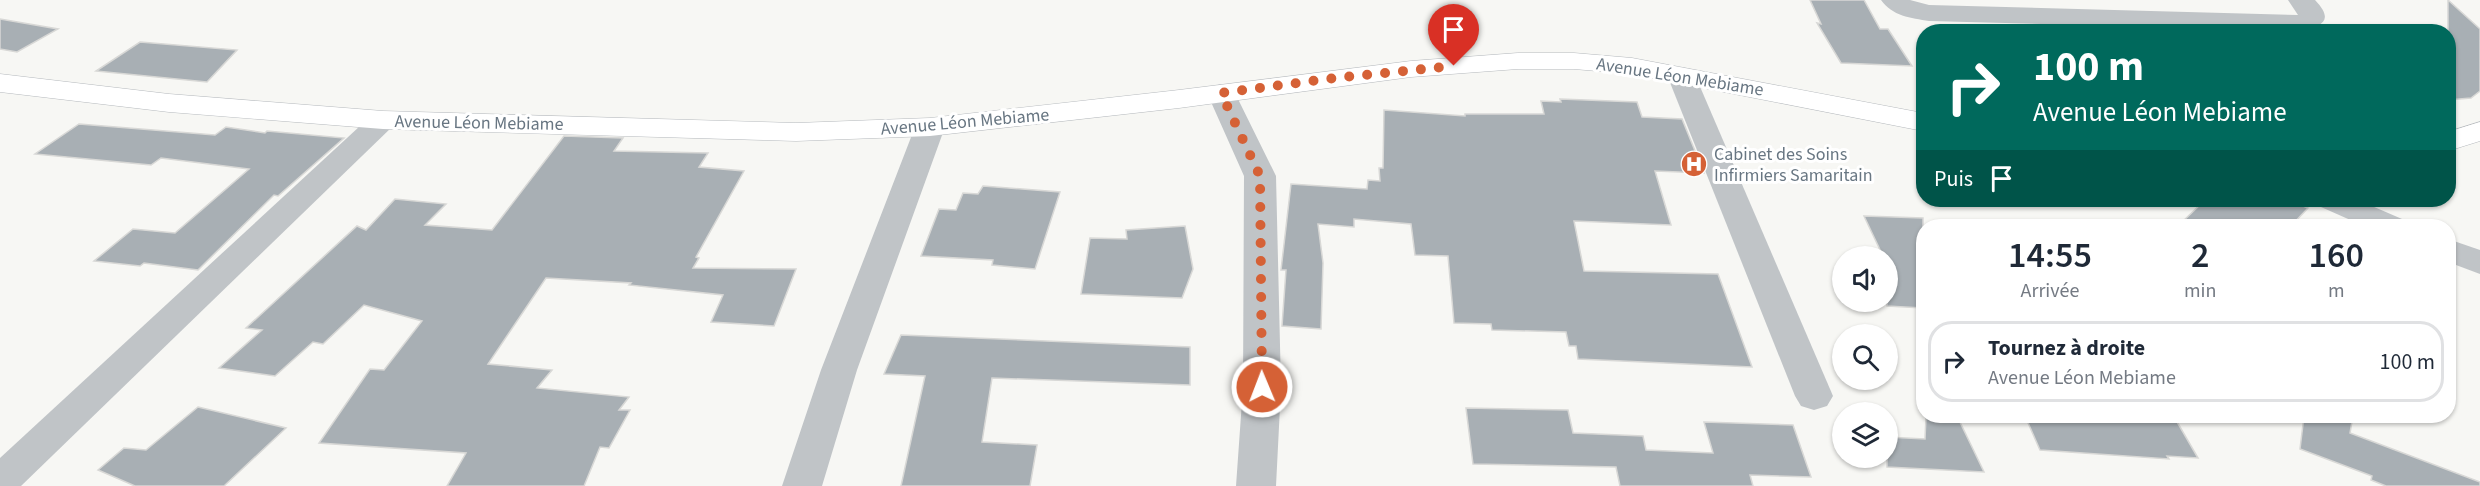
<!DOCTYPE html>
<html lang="fr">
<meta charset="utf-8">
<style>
:root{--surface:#fff;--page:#f6f6f7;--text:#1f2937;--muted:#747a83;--line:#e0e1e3}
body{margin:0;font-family:"Source Sans 3",sans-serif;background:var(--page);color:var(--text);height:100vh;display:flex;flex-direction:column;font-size:22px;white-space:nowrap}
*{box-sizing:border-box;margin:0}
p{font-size:20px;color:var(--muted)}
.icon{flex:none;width:33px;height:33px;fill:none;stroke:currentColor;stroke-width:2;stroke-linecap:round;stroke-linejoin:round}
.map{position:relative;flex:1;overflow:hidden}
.drawer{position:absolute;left:1916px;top:219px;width:540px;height:204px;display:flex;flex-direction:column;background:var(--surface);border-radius:24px;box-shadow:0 2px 4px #0004}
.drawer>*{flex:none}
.top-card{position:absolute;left:1916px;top:24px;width:540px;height:183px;border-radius:24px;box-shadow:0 2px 4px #0004;background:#00695c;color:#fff;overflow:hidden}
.fabs{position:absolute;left:1832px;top:246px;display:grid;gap:12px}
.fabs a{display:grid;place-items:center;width:66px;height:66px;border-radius:50%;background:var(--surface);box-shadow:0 2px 4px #0004;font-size:30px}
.pin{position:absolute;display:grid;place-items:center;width:51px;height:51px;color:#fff;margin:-62px -26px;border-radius:50% 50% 50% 0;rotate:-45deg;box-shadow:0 0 6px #0007}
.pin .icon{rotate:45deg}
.me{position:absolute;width:66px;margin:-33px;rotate:359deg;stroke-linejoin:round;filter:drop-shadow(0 0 4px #0008)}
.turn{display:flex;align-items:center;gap:21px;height:126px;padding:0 18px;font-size:27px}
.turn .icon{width:78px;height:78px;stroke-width:2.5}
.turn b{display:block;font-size:42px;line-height:51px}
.then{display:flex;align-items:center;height:57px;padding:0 18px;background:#0003;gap:12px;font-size:22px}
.eta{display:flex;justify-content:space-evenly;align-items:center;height:102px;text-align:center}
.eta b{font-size:36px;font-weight:600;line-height:42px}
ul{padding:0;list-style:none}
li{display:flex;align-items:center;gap:18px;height:81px;margin:0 12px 9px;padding:0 6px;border:3px solid var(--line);border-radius:24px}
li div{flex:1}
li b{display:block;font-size:22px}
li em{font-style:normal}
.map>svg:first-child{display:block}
.building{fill:#a8afb4;stroke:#d8d8d6;stroke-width:1.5}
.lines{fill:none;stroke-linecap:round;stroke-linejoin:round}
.secondary-casing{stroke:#b5b9bd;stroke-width:1}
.street{fill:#c0c4c7;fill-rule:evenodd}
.secondary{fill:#fff;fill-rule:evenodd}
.route{stroke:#d56136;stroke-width:10;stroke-dasharray:0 18}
.labels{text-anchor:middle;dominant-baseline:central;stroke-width:6;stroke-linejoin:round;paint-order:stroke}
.street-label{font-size:18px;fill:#687682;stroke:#fff}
.poi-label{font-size:18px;fill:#687682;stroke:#fff;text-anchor:start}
</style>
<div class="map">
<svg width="2480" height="486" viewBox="0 0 2480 486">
<rect width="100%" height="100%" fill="#f7f7f4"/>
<g class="building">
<path d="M1810,0H1864L1880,29H1888L1912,66L1841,63L1817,23L1821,24Z"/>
<path d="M2448,0L2480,29V91L2471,98L2448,100Z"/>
<path d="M0,19L58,29L17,52L0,49Z"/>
<path d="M140,42L237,50L207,82L96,71Z"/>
<path d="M1560,99L1637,102L1642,117L1682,119L1704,173L1655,171L1671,225L1574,221L1584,271L1718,274L1752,367L1578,359L1576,346H1569L1566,332L1492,330L1491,324L1454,323L1448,256L1415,255L1411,224L1354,219V227L1318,224L1323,263L1321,329L1282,326L1286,270H1281L1291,184L1367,189L1368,180L1380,181L1379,168H1383L1384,110L1465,116V114H1544L1541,101L1561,102Z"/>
<path d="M79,124L215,135L226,127L265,133L267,131L344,138L278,196L274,195L198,270L144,263L140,266L94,261L133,229L175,233L249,169L161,158L151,165L35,154Z"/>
<path d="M564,136L623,138L614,151L708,153L699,167L744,171L696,257L699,258L693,268L796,269L774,326L711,322L723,295L629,285L631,283L546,278L488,364L552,370L537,388L629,397L619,410H630L609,448L600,447L584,486H447L466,453L319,443L370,369L384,370L422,321L364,305L323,344L313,342L275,376L219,368L262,330L246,328L357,226L366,230L395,199L446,204L425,225L492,230Z"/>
<path d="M983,186L1060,192L1035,269L992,265L993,260L921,256L939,209L956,210L963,193L978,194Z"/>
<path d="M2205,200H2288L2308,208L2291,226H2178Z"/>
<path d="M1864,216L1923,218V308L1887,306V256H1883Z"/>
<path d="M1185,226L1193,269L1182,298L1081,294L1090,238L1127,239L1126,230Z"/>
<path d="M901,335L1190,347V385L992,378L982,442L1037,445L1030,486H901L925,376L884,374Z"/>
<path d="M198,407L286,428L224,486H135L98,470L124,448L146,450Z"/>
<path d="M1466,408L1568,410L1573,433L1643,436L1646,450L1713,453L1704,422L1793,425L1811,477L1750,475L1753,486H1620L1616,467L1473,464Z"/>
<path d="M1926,416H1957L1984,472L1887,467V437L1925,439Z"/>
<path d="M2025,416H2144L2176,420L2198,458L2167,456L2169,459L2040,450Z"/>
<path d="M2304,416H2353L2350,433L2480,482V486H2386L2371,480L2372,476L2300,449Z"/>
</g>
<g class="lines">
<g class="secondary-casing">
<g id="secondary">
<path d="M1518,53H1574L1632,58L1923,113V131L1632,74L1574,69H1518L1411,77L1179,108L930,136L796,141L383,129L169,112L0,92V74L169,94L383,111L796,123L930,118L1179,90L1411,61Z"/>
<path d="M2480,122V141L2448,151V132Z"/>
</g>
</g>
<g class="street">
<path d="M1881,0H1910L1929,5L2298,15L2288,0H2315C2335,21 2322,26 2300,31L1929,21C1911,18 1892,16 1881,0Z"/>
<path d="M1681,67L1691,69L1695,75L1833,396L1827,406L1814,410L1801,406L1795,396L1667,75L1671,69Z"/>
<path d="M1221,84L1231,87L1235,93L1276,176L1281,387L1276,486H1236L1243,387L1244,176L1207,93L1211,87Z"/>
<path d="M383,111L393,114L398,120L393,126L21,486H0V458L373,114Z"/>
<path d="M930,118L940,121L945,127L857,370L822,486H782L821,370L915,127L920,121Z"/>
<path d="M2316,200H2358L2402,219L2407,226H2364L2321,207Z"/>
<path d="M2448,239L2480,250V274L2448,262Z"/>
</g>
<use href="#secondary" class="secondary"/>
</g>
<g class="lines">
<path class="route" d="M1262,387L1260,176L1221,93L1335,78L1454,66"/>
</g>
<defs>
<g id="hospital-disc" transform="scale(1.35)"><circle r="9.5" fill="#d56136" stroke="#fff"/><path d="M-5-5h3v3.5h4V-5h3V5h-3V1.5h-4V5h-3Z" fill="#fff"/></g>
</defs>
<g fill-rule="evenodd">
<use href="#hospital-disc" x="1694" y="164"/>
</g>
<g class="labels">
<g class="street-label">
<text transform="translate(1680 77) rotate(9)">Avenue Léon Mebiame</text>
<text transform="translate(965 122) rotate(-5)">Avenue Léon Mebiame</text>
<text transform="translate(479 123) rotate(1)">Avenue Léon Mebiame</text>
</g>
<g class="poi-label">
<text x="1714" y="154">Cabinet des Soins<tspan x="1714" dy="21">Infirmiers Samaritain</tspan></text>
</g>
</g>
</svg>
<div class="fabs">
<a><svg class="icon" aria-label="sound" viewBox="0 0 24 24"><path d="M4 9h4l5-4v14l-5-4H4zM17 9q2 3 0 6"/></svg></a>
<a><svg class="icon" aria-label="search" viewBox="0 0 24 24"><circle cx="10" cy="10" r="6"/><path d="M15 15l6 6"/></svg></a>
<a><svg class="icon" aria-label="layers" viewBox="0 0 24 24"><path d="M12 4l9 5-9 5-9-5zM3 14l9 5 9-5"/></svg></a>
</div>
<div class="pin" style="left:1454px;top:66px;background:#d93025"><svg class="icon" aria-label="arrive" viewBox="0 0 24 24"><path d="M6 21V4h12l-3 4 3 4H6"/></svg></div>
<svg class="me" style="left:1262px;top:387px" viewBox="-20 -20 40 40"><circle r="17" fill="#d56136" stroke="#fff" stroke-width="3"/><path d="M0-11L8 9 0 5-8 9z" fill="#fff"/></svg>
<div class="top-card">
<div class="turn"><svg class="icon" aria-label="right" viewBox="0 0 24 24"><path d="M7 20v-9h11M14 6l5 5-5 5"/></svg><div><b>100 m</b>Avenue Léon Mebiame</div></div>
<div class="then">Puis<svg class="icon" aria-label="arrive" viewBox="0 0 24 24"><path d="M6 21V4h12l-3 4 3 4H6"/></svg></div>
</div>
<section class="drawer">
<div class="eta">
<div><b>14:55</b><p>Arrivée</p></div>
<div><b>2</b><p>min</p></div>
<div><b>160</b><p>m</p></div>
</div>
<ul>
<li><svg class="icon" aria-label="right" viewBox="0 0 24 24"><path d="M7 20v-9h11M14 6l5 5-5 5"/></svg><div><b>Tournez à droite</b><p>Avenue Léon Mebiame</p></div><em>100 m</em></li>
</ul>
</section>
</div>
